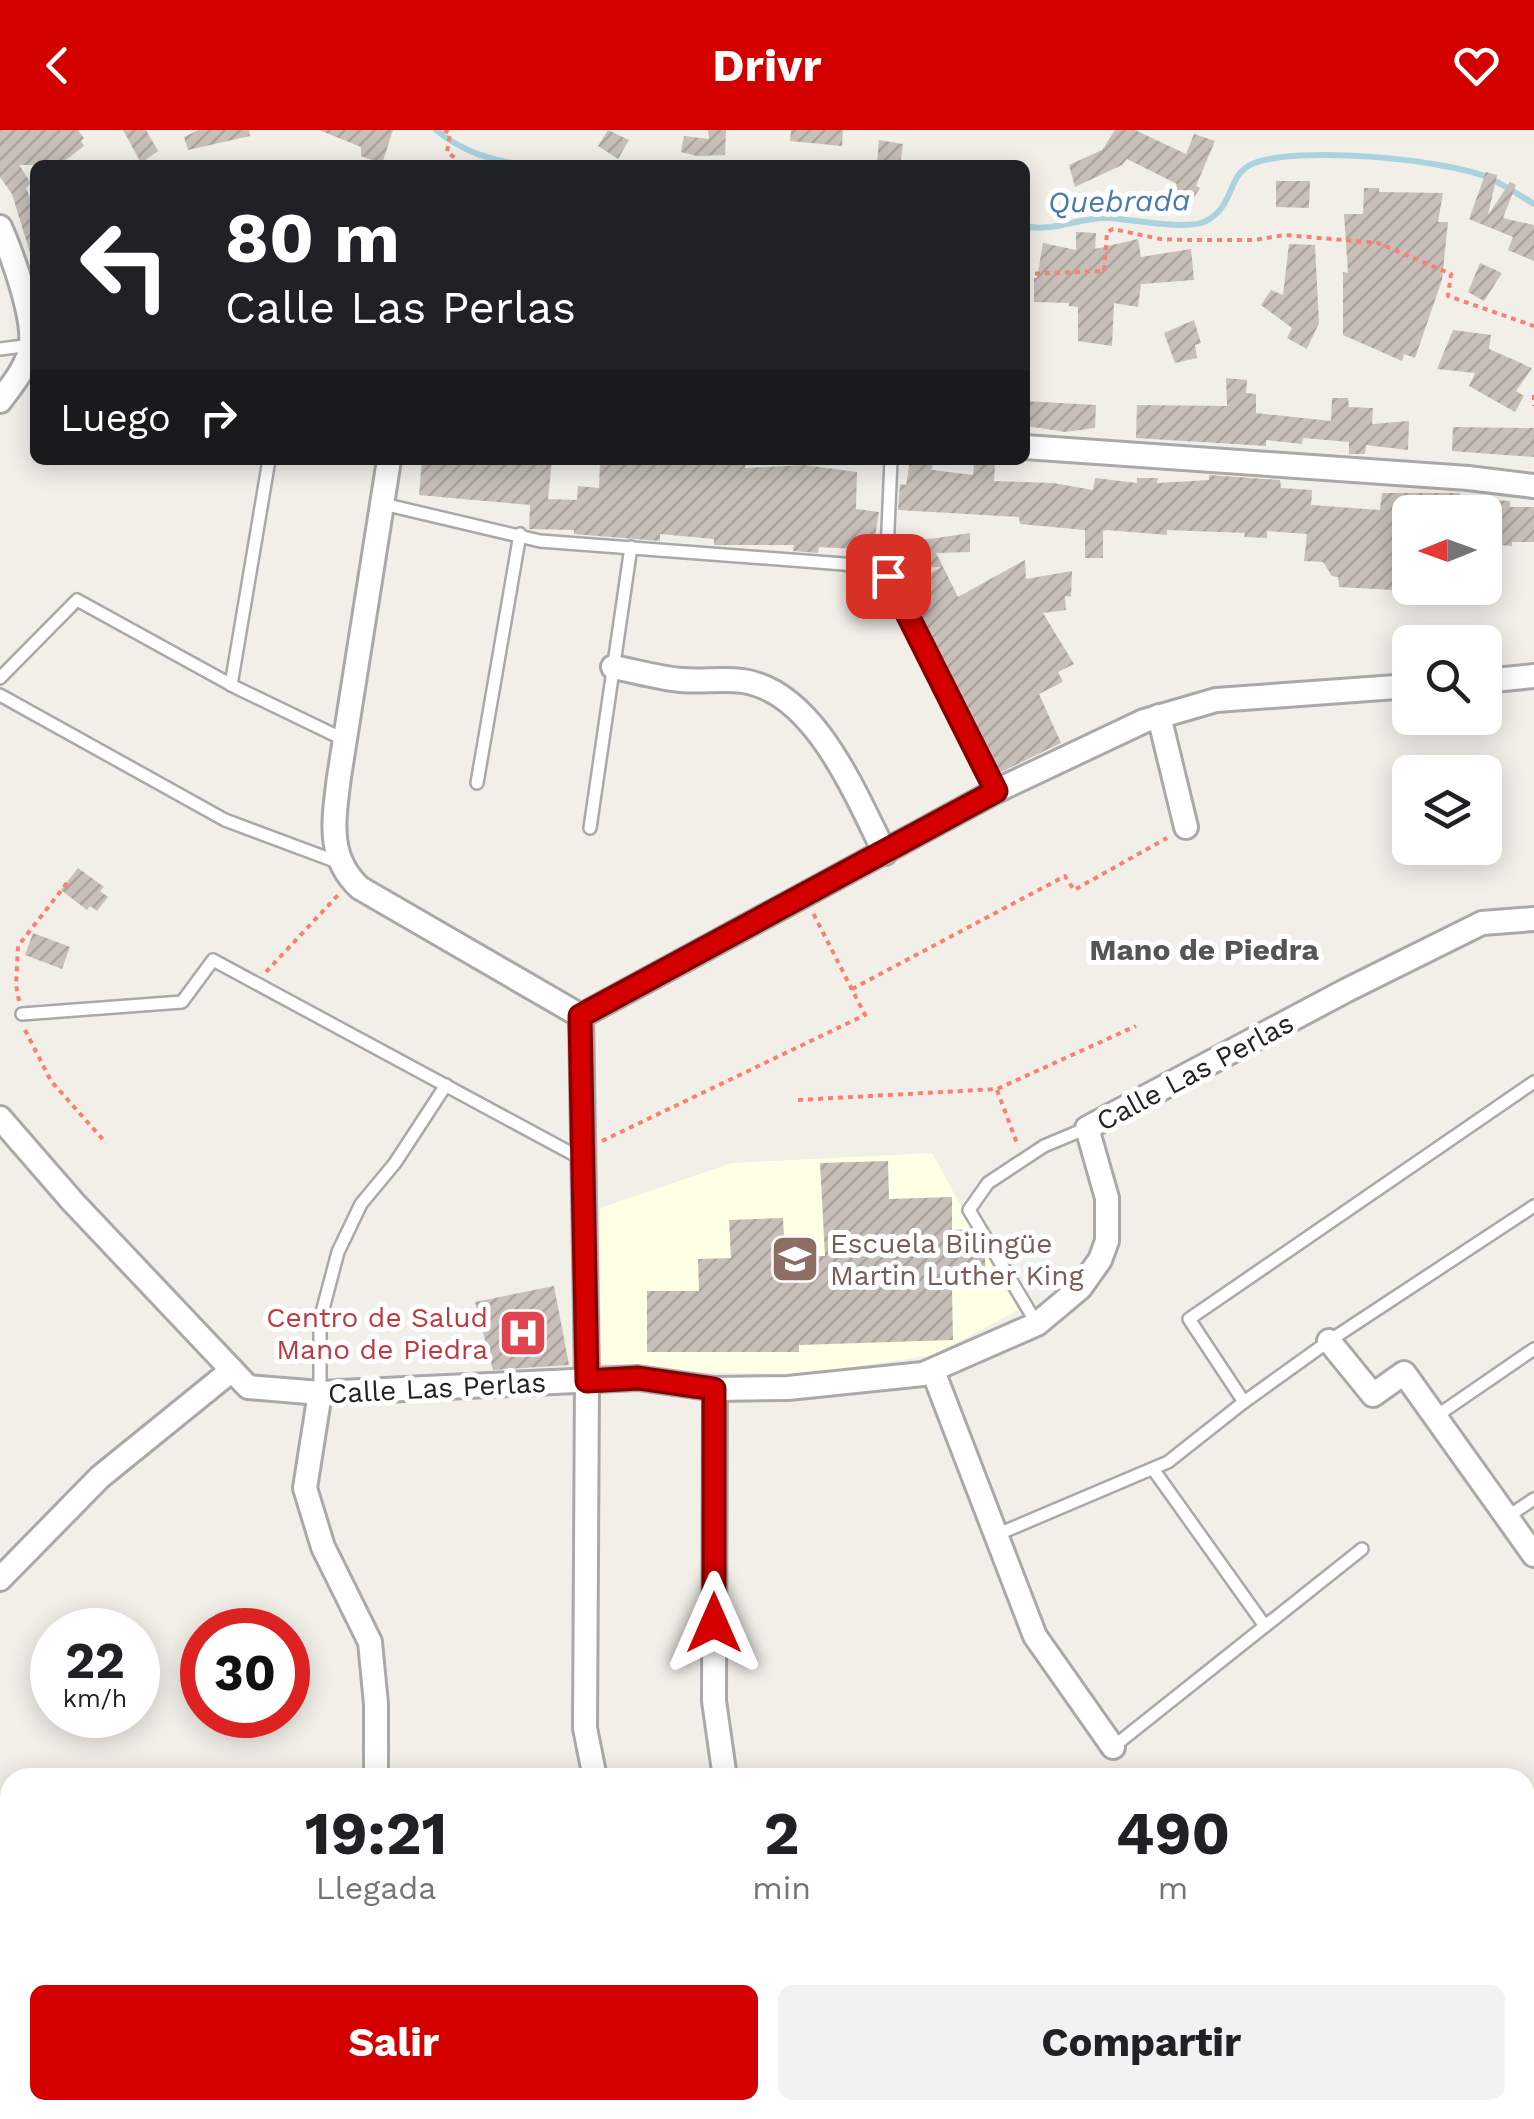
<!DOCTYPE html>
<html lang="es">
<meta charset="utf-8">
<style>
:root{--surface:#fff;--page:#f2f2f2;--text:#202124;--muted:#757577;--accent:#d40000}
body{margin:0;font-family:"Work Sans",sans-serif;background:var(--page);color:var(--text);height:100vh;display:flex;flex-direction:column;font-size:38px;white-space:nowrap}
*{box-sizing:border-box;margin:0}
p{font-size:32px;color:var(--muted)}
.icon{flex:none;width:55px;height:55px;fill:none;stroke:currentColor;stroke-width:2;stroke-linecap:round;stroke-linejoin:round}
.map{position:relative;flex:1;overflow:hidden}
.sheet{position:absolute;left:0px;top:1638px;width:1535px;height:352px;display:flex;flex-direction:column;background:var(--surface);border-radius:30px 30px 0 0;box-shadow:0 5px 25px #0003}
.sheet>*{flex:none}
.guide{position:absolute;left:30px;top:30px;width:1000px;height:305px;border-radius:15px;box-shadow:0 5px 25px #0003;background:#202124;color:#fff;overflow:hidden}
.needle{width:65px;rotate:269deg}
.controls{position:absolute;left:1392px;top:365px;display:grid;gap:20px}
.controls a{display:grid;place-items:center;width:110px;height:110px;border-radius:15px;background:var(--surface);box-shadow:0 5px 25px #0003;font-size:50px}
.speed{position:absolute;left:30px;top:1478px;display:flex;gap:20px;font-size:50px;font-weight:700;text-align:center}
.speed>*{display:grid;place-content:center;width:130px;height:130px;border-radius:50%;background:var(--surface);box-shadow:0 5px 25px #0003;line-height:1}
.speed small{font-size:25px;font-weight:400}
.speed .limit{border:15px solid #d22;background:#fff;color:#111}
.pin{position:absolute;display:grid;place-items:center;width:85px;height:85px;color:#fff;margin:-42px;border-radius:20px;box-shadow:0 5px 15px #0006}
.me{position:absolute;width:110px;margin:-55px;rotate:0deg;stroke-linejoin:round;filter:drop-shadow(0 0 8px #0008)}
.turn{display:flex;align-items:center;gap:35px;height:210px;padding:0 30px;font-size:45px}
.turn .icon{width:130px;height:130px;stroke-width:2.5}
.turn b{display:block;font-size:70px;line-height:85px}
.then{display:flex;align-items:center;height:95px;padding:0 30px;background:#0003;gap:20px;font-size:38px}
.eta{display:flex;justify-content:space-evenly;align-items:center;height:170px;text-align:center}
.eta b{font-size:60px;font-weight:700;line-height:70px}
.action{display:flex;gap:20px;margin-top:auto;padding:20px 30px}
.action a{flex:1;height:115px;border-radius:15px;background:var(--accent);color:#fff;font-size:40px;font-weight:700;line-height:115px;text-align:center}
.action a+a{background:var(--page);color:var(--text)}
header{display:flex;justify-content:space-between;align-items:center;height:130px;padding:0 30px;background:var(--accent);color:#fff;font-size:45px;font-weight:700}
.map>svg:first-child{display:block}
.education{fill:#ffffe5}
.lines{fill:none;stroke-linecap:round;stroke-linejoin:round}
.stream{stroke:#aad3df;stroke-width:6}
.building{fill:url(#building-hatch)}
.service-casing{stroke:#a9a9a9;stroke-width:16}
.minor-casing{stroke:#a9a9a9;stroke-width:28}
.tertiary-casing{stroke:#a9a9a9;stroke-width:32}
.path{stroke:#fa8072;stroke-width:4;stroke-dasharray:5 5;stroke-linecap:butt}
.service{stroke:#fff;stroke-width:11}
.minor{stroke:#fff;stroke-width:22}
.tertiary{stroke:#fff;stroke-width:28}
.route-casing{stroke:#8a0000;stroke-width:25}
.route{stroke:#d40000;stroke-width:18}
.labels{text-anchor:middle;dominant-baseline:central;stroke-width:10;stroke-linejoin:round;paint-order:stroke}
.street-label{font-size:28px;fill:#222;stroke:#fff}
.education-label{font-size:28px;fill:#785e54;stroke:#fff;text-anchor:start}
.health-label{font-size:28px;fill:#be3a42;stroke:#fff;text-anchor:end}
.water-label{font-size:30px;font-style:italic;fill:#4a7aab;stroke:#fff}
.neighbourhood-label{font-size:30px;font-weight:bold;fill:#555;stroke:#fff}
</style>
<header><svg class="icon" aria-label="back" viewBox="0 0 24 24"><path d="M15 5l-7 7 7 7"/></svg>Drivr<svg class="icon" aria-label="heart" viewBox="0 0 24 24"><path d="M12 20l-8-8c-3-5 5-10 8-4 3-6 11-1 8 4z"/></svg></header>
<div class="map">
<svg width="1534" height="1989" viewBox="0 0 1534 1989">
<defs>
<pattern id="building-hatch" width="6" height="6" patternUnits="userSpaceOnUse" patternTransform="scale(2.5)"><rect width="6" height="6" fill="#c7bfb8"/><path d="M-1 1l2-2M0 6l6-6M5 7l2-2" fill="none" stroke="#aba49e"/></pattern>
</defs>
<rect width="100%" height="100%" fill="#f2efe9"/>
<path class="education" d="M932,1023L1018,1180L933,1225L808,1244L699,1242L601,1233L600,1078L732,1033Z"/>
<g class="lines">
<g class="stream">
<path d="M436,0C463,22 490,30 524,35"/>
<path d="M1025,96C1052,103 1079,87 1108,88C1131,89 1188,101 1206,91C1235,76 1227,45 1252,34C1297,15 1442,29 1487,47C1503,54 1519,65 1534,74"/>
<path d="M1525,1850L1534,1844"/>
<path d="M1292,1989L1303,1980"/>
</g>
</g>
<g class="building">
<path d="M0,0H78L84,8L81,11L84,16L59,35H19L31,53L26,58L35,79V126H31L12,64L0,47Z"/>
<path d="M123,0H146L158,21L141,33Z"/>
<path d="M199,0H249L250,6L188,20L184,7Z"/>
<path d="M319,0H393L382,34L361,26V17Z"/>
<path d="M608,0L629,10L618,29L598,16Z"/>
<path d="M708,0H726L725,25L697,26L681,22L684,6L709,9Z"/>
<path d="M791,0H843L842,16L790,11Z"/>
<path d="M1115,0H1135L1186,24L1194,4L1215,11L1196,56L1200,58L1189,75L1171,63L1177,54L1127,29L1122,35L1075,57L1069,35L1102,20Z"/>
<path d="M879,10L903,14L900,35L877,32Z"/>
<path d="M1486,42L1497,45L1488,85L1510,52L1516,55L1503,88L1534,95V131L1508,120L1513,107L1469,89Z"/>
<path d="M1276,51H1310L1309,78L1276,77Z"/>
<path d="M1364,58H1379V62L1443,63L1438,92H1448L1442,150L1415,228L1404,224L1402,231L1343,205V142L1348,143L1344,84H1363Z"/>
<path d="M1076,102L1096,103L1095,119L1138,109L1141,127L1191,119L1194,150L1141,154L1138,177L1114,173L1112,216L1078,211V177L1069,176V173L1034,172V148H1037L1043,113L1076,120Z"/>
<path d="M1289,114L1315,115L1319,193L1307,219L1287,208L1292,198L1261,175L1271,160L1283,165Z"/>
<path d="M1480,133L1502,143L1484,171L1468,162Z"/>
<path d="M1194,190L1201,213L1195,215L1197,228L1175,233L1164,203Z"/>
<path d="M1453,200L1491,205L1489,219L1532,238L1516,261L1524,266L1515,282L1469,256L1475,243L1437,239Z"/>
<path d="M1226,248L1247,250L1246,263L1256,264V283L1331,291L1332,268H1348L1349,277L1373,278L1372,294L1409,291L1408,320L1366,315L1365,324H1349V312L1303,308L1302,314L1266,310V316L1136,308L1137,275L1227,276Z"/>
<path d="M1025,271L1096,275L1095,298L1065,302L1027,296Z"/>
<path d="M1453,297L1534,298V327L1452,321Z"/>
<path d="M422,330H552L548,369L577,370L578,356L599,358L600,330H722L746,333L745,338L805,335L857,342L856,379L879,382L873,420L819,417L818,423L793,421L794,415H714V409L660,404V411L574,404V400L529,399L530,375L419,365Z"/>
<path d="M910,330H933L932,340L973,345L974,333L995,334L994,351L1053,353L1093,360L1095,348L1137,353V348H1158L1157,353L1209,350V345L1280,350L1281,358L1312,360L1311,375L1380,380L1382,363H1460L1459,382H1410V432L1396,434L1393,460L1339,457L1338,447L1332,446L1323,432L1304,431L1307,404L1267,401V408L1244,407L1245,403L1167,400V405L1107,400L1103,401V428H1085V400L1020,394L1019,387L898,380L900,354L906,355Z"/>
<path d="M1492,370L1510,371V377H1534V412H1512V416L1485,414V375H1492Z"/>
<path d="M970,403V422L936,423L958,467L1025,430L1026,449L1072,441L1071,467L1065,466L1066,480L1043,483L1074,534L1058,542L1063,552L1039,564L1061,613L999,643L974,597L944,529L941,530L904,460L941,437L896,438L897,414Z"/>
<path d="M78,738L104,757L100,761L108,767L97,781L90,776L87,780L61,760Z"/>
<path d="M33,803L70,817L62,839L25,825Z"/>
<path d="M888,1031L889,1069L952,1067V1100L969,1099L971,1121H983L985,1126L986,1157L952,1158L953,1210L799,1215V1222H647V1161H699L698,1129L731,1128L729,1090L783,1088L785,1127L825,1126L820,1033Z"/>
<path d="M554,1156L569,1235L493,1240L475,1172Z"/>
</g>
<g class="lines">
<g class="service-casing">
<g id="service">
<path d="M0,219L31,215"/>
<path d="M891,330L886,445L996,661"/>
<path d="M383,374L540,411L844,434L886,445"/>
<path d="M0,548L77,470L237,558L345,610"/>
<path d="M231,555L269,330"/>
<path d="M0,565L225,690L340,733"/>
<path d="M477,653L520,404"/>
<path d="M590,698L631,417"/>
<path d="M22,884L182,872L213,830L582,1029"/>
<path d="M1037,1194L969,1080L988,1053L1044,1016L1087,998"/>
<path d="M320,1263V1190L338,1122L361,1074L395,1033L446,955"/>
<path d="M1244,1272L1189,1189L1534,952"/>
<path d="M1435,1287L1534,1219"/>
<path d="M1153,1339L1265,1496"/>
<path d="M1507,1387L1534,1369"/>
<path d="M996,1405L1168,1332L1244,1272L1329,1211L1534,1076"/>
<path d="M1113,1617L1362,1419"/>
</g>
</g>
<g class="minor-casing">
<g id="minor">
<path d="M0,97C12,124 34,185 31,214C29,235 12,255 0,271"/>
<path d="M1025,317L1468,348L1534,356"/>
<path d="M389,330L339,647C334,689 326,727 360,758L581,886"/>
<path d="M613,537C635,541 658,548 681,550C702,552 723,548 743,551C815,562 855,664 885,723"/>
<path d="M1485,551L1534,546"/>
<path d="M1159,586L1186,697"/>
<path d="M581,886L996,661L1144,591L1216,570L1410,556"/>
<path d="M581,886L587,1251L585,1598L595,1648"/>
<path d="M0,988L73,1072L248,1257L320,1263L638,1248L715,1259L788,1258L923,1244L1037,1194L1080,1158L1100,1130L1107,1111V1068L1087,998L1347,860L1482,793L1534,789"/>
<path d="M1329,1211L1373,1265L1404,1243L1534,1425"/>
<path d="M933,1241L1035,1506L1113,1617"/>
<path d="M715,1259L714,1571L725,1648"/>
<path d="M320,1263L305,1358L323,1417L370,1512L376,1574V1648"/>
<path d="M0,1449L100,1347L232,1240"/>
<path d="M0,1775L10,1772"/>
<path d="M0,1957L10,1953"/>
<path d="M871,1980L878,1989"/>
<path d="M409,1989L412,1980"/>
<path d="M1420,1989L1429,1980"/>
</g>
</g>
<g class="tertiary-casing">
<g id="tertiary">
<path d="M1525,1695L1534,1689"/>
<path d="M1103,1989L1116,1980"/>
</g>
</g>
<g class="path">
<path d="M444,0L450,3L447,22L458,30L457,35"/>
<path d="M1025,144L1104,141L1107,102L1113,99L1160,109L1186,110H1255L1285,105L1378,113L1451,144L1448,166L1534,196"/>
<path d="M1534,265V276"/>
<path d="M266,842L338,765"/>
<path d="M852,859L1065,746L1074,760L1167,708"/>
<path d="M19,871L16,855L18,816L70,749"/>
<path d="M25,900L51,951L106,1013"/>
<path d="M997,960L1018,1016"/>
<path d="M798,970L997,959L1136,896"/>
<path d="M602,1011L865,885L813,783"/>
<path d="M597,1980L598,1989"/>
<path d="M707,1980L714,1989"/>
</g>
<use href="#service" class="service"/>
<use href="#minor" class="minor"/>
<use href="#tertiary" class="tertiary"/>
</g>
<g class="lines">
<g class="route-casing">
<path id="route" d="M714,1493V1259L638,1248L587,1251L580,886L996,661L888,446"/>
</g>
<use href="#route" class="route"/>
</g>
<defs>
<g id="school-square" transform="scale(2.5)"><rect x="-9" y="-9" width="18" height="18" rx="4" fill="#8d6e63" stroke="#fff"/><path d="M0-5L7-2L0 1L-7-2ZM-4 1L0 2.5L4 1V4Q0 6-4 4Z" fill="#fff"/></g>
<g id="hospital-square" transform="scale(2.5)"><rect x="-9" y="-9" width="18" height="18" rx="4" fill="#e0444e" stroke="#fff"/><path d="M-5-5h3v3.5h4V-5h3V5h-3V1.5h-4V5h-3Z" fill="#fff"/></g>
</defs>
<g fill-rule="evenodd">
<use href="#school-square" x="795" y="1129"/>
<use href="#hospital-square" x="523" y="1203"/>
</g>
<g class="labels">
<g class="street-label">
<text transform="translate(1195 942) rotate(-28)">Calle Las Perlas</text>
<text transform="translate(437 1258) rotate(-3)">Calle Las Perlas</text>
</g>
<g class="education-label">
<text x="830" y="1113">Escuela Bilingüe<tspan x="830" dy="32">Martin Luther King</tspan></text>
</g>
<g class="health-label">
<text x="488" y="1187">Centro de Salud<tspan x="488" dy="32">Mano de Piedra</tspan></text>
</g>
<g class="water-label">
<text transform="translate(1119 71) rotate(-1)">Quebrada</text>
</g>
<g class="neighbourhood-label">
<text x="1204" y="819">Mano de Piedra</text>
</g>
</g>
</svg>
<div class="controls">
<a><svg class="needle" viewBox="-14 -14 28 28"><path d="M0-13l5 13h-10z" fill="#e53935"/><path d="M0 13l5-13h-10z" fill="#757577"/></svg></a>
<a><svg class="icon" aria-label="search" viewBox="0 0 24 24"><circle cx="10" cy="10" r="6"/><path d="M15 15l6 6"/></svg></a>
<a><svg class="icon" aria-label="layers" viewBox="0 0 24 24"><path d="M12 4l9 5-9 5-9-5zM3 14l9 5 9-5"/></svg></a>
</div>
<div class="speed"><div>22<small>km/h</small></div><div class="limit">30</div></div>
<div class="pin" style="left:888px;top:446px;background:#d93025"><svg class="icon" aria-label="arrive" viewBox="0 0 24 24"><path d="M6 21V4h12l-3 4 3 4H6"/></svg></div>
<svg class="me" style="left:714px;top:1493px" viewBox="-20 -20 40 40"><path d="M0-17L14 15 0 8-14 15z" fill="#d40000" stroke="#fff" stroke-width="4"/></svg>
<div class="guide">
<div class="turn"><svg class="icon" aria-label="left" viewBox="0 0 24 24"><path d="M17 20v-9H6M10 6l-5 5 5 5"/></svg><div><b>80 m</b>Calle Las Perlas</div></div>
<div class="then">Luego<svg class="icon" aria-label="right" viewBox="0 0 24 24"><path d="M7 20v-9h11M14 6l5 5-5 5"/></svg></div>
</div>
<section class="sheet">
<div class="eta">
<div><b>19:21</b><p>Llegada</p></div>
<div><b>2</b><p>min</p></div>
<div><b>490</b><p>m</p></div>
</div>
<div class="action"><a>Salir</a><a>Compartir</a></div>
</section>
</div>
